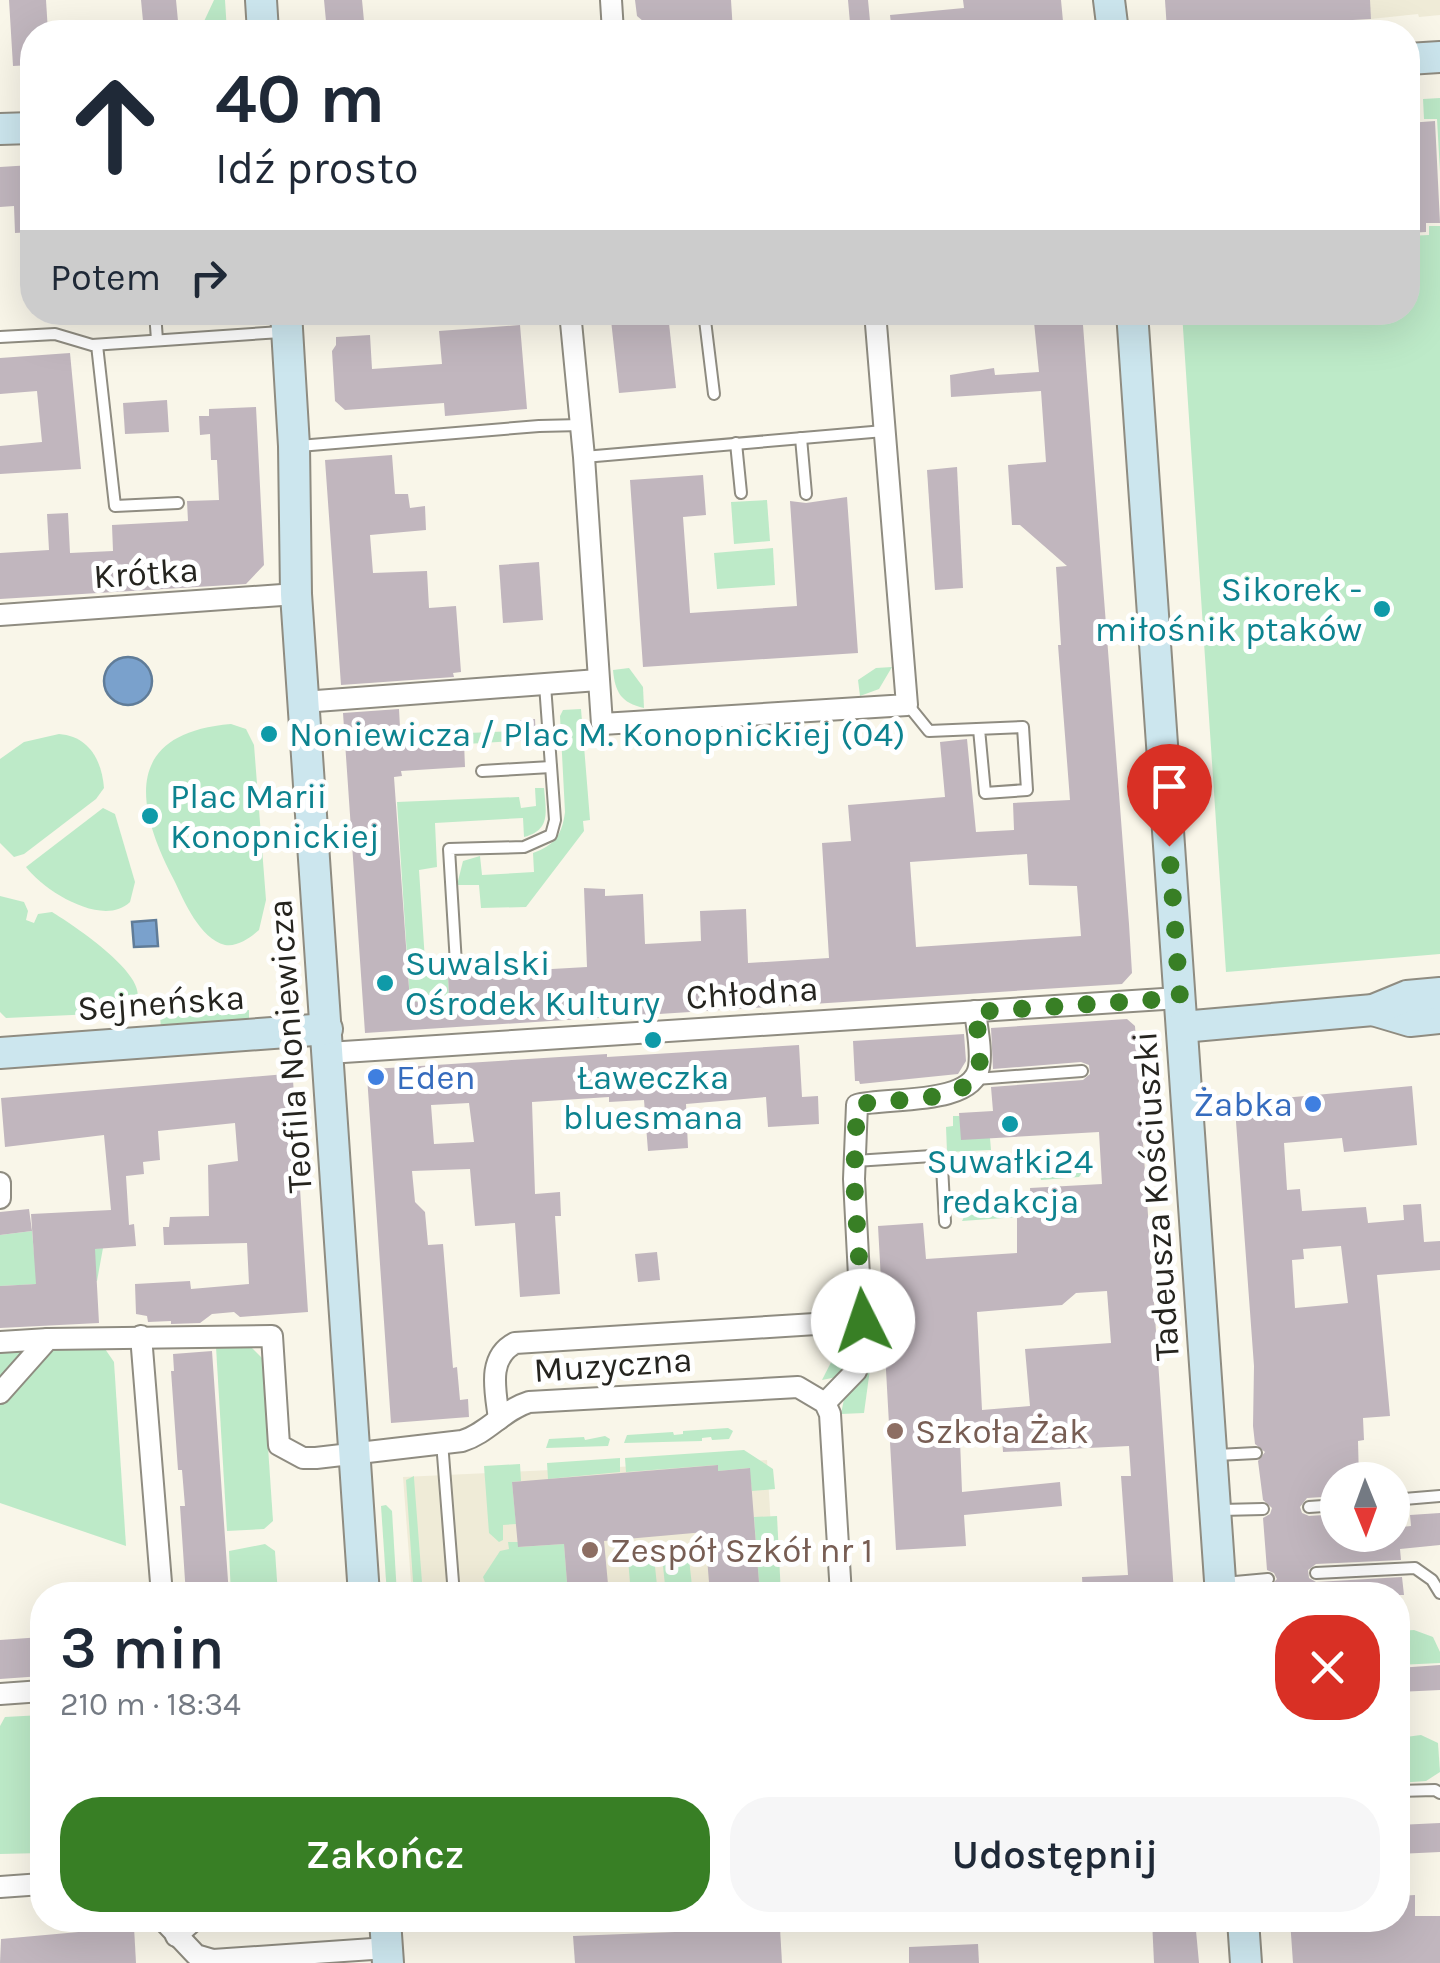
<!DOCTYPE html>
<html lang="pl">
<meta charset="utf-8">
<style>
:root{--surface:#fff;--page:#f6f6f7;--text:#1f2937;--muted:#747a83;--accent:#387f25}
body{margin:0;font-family:Karla,sans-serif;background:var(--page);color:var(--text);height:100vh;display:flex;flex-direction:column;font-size:38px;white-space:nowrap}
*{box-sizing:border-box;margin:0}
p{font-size:32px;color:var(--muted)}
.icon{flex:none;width:55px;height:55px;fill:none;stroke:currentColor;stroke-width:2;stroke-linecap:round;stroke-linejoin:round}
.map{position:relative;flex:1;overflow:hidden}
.drawer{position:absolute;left:30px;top:1582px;width:1380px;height:350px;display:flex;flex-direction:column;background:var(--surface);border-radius:40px;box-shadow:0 10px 40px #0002}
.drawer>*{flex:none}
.banner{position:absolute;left:20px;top:20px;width:1400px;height:305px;border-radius:40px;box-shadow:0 10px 40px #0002;background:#fff;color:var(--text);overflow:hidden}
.needle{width:65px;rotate:179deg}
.controls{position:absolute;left:1320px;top:1462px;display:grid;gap:20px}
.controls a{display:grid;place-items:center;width:90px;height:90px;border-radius:50%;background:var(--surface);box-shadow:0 10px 40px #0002;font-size:50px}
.pin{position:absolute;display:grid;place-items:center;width:85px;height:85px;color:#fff;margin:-102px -42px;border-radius:50% 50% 50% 0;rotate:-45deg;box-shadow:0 0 10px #0007}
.pin .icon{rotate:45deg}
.me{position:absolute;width:110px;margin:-55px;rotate:356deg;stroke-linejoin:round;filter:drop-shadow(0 0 8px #0008)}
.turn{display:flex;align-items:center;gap:35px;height:210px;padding:0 30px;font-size:45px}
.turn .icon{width:130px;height:130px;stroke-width:2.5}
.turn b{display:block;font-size:70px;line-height:85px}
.then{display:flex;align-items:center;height:95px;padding:0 30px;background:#0003;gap:20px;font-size:38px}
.round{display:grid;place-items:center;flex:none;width:105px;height:105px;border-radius:40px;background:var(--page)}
.head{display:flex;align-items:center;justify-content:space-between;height:170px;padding:0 30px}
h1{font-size:60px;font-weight:600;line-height:75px}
.cta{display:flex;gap:20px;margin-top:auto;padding:20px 30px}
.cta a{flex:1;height:115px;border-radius:40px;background:var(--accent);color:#fff;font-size:40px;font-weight:600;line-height:115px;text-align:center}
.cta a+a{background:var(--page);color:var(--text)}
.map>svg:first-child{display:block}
.built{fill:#efebd7}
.green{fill:#bdeac8}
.water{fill:#7aa1cc;stroke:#607c98;stroke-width:2.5}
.building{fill:#c1b6be;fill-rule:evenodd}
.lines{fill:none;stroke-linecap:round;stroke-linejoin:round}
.lane-casing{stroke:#8f8c81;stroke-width:14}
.street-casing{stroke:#8f8c81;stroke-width:24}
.secondary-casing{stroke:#8f8c81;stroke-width:34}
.lane{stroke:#fff;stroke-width:10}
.street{stroke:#fff;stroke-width:20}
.secondary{stroke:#cce6ee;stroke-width:30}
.route{stroke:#387f25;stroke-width:18;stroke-dasharray:0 32.4}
.culture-dot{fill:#0f9aa8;stroke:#fff;stroke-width:4}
.shop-dot{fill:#3f7fe0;stroke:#fff;stroke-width:4}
.education-dot{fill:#8d6e63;stroke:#fff;stroke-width:4}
.labels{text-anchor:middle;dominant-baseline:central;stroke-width:10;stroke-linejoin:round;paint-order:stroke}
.street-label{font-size:35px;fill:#25241f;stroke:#fff}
.culture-label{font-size:35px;fill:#0d838f;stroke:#fff;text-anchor:start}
.shop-label{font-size:35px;fill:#366cbe;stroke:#fff;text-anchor:start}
.education-label{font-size:35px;fill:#785e54;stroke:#fff;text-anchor:start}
</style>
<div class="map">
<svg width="1440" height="1963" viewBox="0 0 1440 1963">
<rect width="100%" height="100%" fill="#f9f6e9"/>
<g class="built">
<path d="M1348,0H1440V15L1419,17L1418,14L1371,19Z"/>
<path d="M767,1460L775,1595H412L403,1477Z"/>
</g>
<g class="green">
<path d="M214,0H225L227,32H199Z"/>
<path d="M1440,98V172L1437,119H1424L1423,99Z"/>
<path d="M1429,226H1440V954L1226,972L1182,313L1408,312V236L1429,235Z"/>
<path d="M767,500L770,541L734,544L731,502Z"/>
<path d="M773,548L775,585L717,589L714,553Z"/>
<path d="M892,667L879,689L860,696L858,680L876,668Z"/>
<path d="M629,668L643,687L644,708C621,703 615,692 613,670Z"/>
<path d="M581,709L590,820L583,821L584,831L526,907L481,908L479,885H457L463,861L480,856L482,875L534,872L533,853C555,845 562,835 565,812L560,716L563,710Z"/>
<path d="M231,724L246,729L254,745L266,900L259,930C250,938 238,947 225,945C200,939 184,901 174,880C135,806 123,733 231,724Z"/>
<path d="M515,731L516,741L466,744L468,733Z"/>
<path d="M59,734C89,736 102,761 104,788L96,799L24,854L14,857L0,843V759L24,742Z"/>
<path d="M535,788H544C546,812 551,830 524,837L523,818L435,823L437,867L419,870L426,976L448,975L449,999L410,1002L397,802L519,797L521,808L536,806Z"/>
<path d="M103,808L115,814L135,882L130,902C103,928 44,891 26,867Z"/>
<path d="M0,896L24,902L28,911L26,920L34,923L38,914L52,912C70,923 185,997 116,1013L6,1018L0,1012Z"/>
<path d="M249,1010V1022L161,1028L160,1016Z"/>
<path d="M953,1116H959L990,1138L991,1150L947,1152L946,1127L953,1126Z"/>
<path d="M1080,1164L1084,1170L1079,1177L1041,1180L1039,1166Z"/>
<path d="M1030,1206V1216L962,1221L965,1215L993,1214V1207Z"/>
<path d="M32,1231L34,1253L103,1248L97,1281L0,1286V1235Z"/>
<path d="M844,1337L850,1346V1362L837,1377L822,1380Z"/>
<path d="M249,1345L262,1358L273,1521L264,1529L227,1531L216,1347Z"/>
<path d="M103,1346L114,1362L126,1546L0,1503V1347Z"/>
<path d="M870,1369L864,1413L841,1414L844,1399Z"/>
<path d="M728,1428L733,1431L729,1439L712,1440L711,1437L702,1438V1441L624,1443L627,1435L673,1432L674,1435L683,1434V1431Z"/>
<path d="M605,1436L610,1439L608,1446L546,1448L549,1439L584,1437L585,1440Z"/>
<path d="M744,1450L773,1469L775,1489L752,1491L749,1468L718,1471L717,1465L626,1472L625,1458Z"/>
<path d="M620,1458V1472L548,1479L547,1463Z"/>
<path d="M520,1464L521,1481L512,1482L516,1524L503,1525V1540L499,1542L489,1533L484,1466Z"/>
<path d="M414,1476V1478L423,1595H414L406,1480Z"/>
<path d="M386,1505L392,1511L397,1595H387L381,1506Z"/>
<path d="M777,1516L781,1595H760L754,1517Z"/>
<path d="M508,1542H518L519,1547L564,1544L568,1595H501L488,1590L483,1577L500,1551L509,1549Z"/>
<path d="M265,1544L275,1551L278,1595H231L229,1551Z"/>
<path d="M676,1554H682L689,1559L693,1595H666L662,1556H667L668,1561H676Z"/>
<path d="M654,1557L658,1595H631L628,1559Z"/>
<path d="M1414,1630L1433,1637L1440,1652V1663L1398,1665V1631Z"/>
<path d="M42,1715V1853L0,1854V1726L5,1717Z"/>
<path d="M1421,1735L1438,1743L1440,1772L1426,1781L1398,1783V1738Z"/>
<path d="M252,1920H302L296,1927L252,1930Z"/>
</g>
<g class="water">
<circle cx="128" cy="681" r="24"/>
<path d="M156,920L158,946L134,947L132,922Z"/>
</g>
<g class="building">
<path d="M9,0H46L48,32H32V65L13,66Z"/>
<path d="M141,0H176L179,32H144Z"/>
<path d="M324,0H362L365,32H327Z"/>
<path d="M635,0H731L733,32H656L637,16Z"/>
<path d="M848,0H868L870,21L850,23Z"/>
<path d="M963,0H1061L1064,32H892L890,15L964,8Z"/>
<path d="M1165,0H1370L1371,19L1167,30Z"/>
<path d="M1435,121L1440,223H1426V232L1408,233V123Z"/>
<path d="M32,165V232L15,233L14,206L0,207V167Z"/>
<path d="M1033,312H1082L1129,924L1132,973L1122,984L365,1033L343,713L399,709L401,746L464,742L465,767L401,771L402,776L394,777L410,1002L449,999L448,975L587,967L584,888L605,889V896L643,894L645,944L701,941L700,911L746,909L748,963L829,958L822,843L851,841L848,805L945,797L940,742L967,739L976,832L1014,830L1013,803L1070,800L1058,645H1061L1056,567L1067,566L1020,525H1012L1008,465L1046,462L1041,391L951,397L950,375L994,368L995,375L1039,372ZM1027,854L1029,885L1077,886L1081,936L916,947L910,862Z"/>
<path d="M668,314L676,388L619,393L611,320Z"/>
<path d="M520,325L527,409L445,416L444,403L345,410L335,401L332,351L336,345V337L370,335L372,369L442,364L439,331Z"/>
<path d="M70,353L81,469L0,474V446L42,442L37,391L0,394V358Z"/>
<path d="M167,400L169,432L125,434L123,403Z"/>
<path d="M256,407L264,565L246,584L0,599V553L49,550L47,514L68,513L70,553L113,551L112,525L188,521L187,501L219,500L217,460H211L210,434L200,435L199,416H209V409Z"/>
<path d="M392,455L395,494H408L410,508L425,506L426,530L370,535L373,573L427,571L429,608L456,606L461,672L453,673L454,677L341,685L325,460Z"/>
<path d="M957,467L963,588L935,590L927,470Z"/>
<path d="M703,475L706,515L683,517L690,613L797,606L790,501L806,503L847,497L858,653L643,667L630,480Z"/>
<path d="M539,562L543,620L503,623L499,565Z"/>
<path d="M535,719L536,739L516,741L515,721Z"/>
<path d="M1127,1019L1135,1026L1174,1593L1083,1595L1082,1577L1128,1575L1121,1476H1131L1129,1446L1003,1452L1002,1437L960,1440L962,1492L1060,1482L1062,1506L964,1515L966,1546L896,1550L878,1226L923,1223L926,1259L1017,1253V1216H1032L1030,1188L1102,1184L1099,1132L961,1140L959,1113L993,1111L991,1087L1083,1080L1090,1074L1089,1065L1081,1062L993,1069L991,1028ZM1107,1291L1111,1343L1025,1349L1030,1406L982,1410L977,1312L1062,1305L1076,1293Z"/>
<path d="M964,1034L966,1061L958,1074L860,1084L859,1081H855L853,1041Z"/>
<path d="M799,1045L802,1097L818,1096L819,1124L768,1127L766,1097L686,1104L688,1148L648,1151L644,1100L609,1102V1097L532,1102L535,1194L560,1192L561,1216H555L560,1294L520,1297L515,1223L475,1226L470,1169L412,1171L415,1202L425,1212L428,1245L443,1244L453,1368L457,1367L460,1400L468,1399L469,1417L391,1423L367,1076L373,1069L607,1054V1057ZM469,1103L474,1142L434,1144L431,1105Z"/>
<path d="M286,1074L293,1080L308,1312L240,1317L234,1312L212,1314L200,1323L171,1324V1321L148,1322L147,1316L136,1314L135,1284L190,1281L191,1289L249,1284L247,1243L164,1245L163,1227H169L170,1217L209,1216L208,1165L238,1161L235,1123L158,1131L160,1160L143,1162L144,1174L126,1176L129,1225L134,1224L136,1246L95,1249L99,1323L0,1328V1286L36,1284L31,1214L111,1210L104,1135L5,1147L1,1098Z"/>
<path d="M1412,1086L1417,1145L1344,1152L1342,1138L1284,1143L1287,1190L1300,1189L1302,1211L1366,1207L1368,1223L1404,1220L1403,1205L1421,1204L1424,1242L1440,1241V1270L1377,1275L1390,1416L1363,1418L1364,1440L1358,1441L1359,1480H1338V1496L1307,1498L1300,1507L1302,1513L1309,1516L1338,1514V1535H1392V1528L1411,1526L1410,1515L1440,1513V1545L1400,1549L1401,1560L1316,1564L1308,1570L1309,1578L1316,1582L1402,1577L1404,1595H1269L1268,1588L1277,1579L1274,1573L1267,1570L1263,1518L1270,1514L1272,1508L1263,1500L1258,1461L1265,1452L1255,1444L1253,1426L1254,1366L1235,1108L1240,1102ZM1341,1246L1348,1303L1295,1308L1292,1260L1304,1259L1303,1249Z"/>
<path d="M29,1209L32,1231L0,1235V1212Z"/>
<path d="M657,1252L660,1280L638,1282L635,1254Z"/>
<path d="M212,1351L229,1595H186L180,1506H185L182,1470H178L171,1371H174L173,1354Z"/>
<path d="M718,1465V1471L750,1468L760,1595H710L705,1532L604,1541L609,1595H568L564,1544L518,1547L512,1482Z"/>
<path d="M42,1637V1676L0,1679V1640Z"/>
<path d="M1440,1665V1690L1398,1692V1668Z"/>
<path d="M1440,1823V1852L1398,1854V1825Z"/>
<path d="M1415,1895V1916H1440V1963H1293L1290,1920H1398V1896Z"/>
<path d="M1152,1920H1195L1199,1963H1154Z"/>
<path d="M134,1927L136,1963H0L1,1939Z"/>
<path d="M780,1928L782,1963H575L573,1936Z"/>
<path d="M978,1944L979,1963H909V1947Z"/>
</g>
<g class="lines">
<g class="lane-casing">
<g id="lane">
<path d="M76,29L126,28L127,32"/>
<path d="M155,312L157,340"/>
<path d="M704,312L714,394"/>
<path d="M0,337L55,334L92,345L281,332"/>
<path d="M97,345L115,506L178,503"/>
<path d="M801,438L806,494"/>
<path d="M736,443L741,493"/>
<path d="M299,446L539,426L581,425"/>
<path d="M584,457L884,431"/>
<path d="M908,705L929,731L1023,727L1027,790L985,793L979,729"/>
<path d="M482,771L551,767"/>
<path d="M456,964L449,849L524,847L551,835L555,820L545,685"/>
<path d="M976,1079L1082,1071"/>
<path d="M855,1161L932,1156L942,1166L945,1222"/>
<path d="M442,1442L454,1595"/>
<path d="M1217,1455L1256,1453"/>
<path d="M1392,1500L1440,1496"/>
<path d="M1309,1507L1338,1505"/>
<path d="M1221,1510L1263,1509"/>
<path d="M1316,1573L1415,1568L1432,1580L1440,1593"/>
<path d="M1224,1583L1268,1579"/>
<path d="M1398,1791L1435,1790L1440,1793"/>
</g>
</g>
<g class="street-casing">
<g id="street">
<path d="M611,0L613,32"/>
<path d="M570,312L584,457L602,724L907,705L875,312"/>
<path d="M0,615L296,594"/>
<path d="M303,702L598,680"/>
<path d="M328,1053L1179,998"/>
<path d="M0,1183V1198"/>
<path d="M141,1336L162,1595"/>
<path d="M0,1342L48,1339"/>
<path d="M0,1393L48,1339L272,1336L279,1445L303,1458H316L462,1441C488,1433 503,1410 529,1402L798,1387L825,1403L830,1414L841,1595"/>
<path d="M825,1403L856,1371L863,1354L854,1179L857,1105C887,1097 973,1106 979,1067C982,1050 977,1029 975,1011"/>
<path d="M499,1419C496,1393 486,1358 515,1343L863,1321"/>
<path d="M0,1694L42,1691"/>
<path d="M0,1887L42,1884"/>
<path d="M163,1920L196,1955L213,1960L387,1948"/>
<path d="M176,1936L194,1920"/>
</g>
</g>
<g class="secondary-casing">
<g id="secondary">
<path d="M261,0L263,32"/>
<path d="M1109,0L1113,32"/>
<path d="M1408,59L1440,57"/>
<path d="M0,129L32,128"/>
<path d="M286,312L294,446L296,594L364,1595"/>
<path d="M1132,312L1221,1595"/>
<path d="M1373,1010L1410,1021L1440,1018"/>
<path d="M1182,1027L1373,1010L1407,996L1440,993"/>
<path d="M0,1053L327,1029"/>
<path d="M385,1920L388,1963"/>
<path d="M1243,1920L1246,1963"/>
</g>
</g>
<use href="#lane" class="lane"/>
<use href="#street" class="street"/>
<use href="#secondary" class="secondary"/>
</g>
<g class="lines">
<path class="route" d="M863,1321L854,1179L857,1105C887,1097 972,1106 979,1067C982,1050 977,1029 975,1012L1180,998L1169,846"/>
</g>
<g class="culture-dot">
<circle cx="1382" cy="609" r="10"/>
<circle cx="269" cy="734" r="10"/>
<circle cx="150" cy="816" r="10"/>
<circle cx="385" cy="983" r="10"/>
<circle cx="653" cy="1040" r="10"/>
<circle cx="1010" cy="1124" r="10"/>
</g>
<g class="shop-dot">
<circle cx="376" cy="1077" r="10"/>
<circle cx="1313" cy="1104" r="10"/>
</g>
<g class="education-dot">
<circle cx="895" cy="1431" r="10"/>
<circle cx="590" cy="1550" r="10"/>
</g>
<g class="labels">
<g class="street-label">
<text transform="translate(146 573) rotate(-4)">Krótka</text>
<text transform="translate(752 993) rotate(-4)">Chłodna</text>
<text transform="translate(161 1003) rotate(-4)">Sejneńska</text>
<text transform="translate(290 1046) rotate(-94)">Teofila Noniewicza</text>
<text transform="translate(1156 1196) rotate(-94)">Tadeusza Kościuszki</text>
<text transform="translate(613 1365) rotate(-4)">Muzyczna</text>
</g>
<g class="culture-label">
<text x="1362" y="589" text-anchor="end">Sikorek -<tspan x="1362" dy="40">miłośnik ptaków</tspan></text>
<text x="289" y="734">Noniewicza / Plac M. Konopnickiej (04)</text>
<text x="170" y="796">Plac Marii<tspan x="170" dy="40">Konopnickiej</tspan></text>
<text x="405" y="963">Suwalski<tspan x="405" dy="40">Ośrodek Kultury</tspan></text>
<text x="653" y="1077" text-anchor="middle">Ławeczka<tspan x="653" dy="40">bluesmana</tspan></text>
<text x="1010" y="1161" text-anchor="middle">Suwałki24<tspan x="1010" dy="40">redakcja</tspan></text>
</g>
<g class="shop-label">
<text x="396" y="1077">Eden</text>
<text x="1293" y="1104" text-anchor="end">Żabka</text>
</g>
<g class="education-label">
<text x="915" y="1431">Szkoła Żak</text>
<text x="610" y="1550">Zespół Szkół nr 1</text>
</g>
</g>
</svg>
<div class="controls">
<a><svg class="needle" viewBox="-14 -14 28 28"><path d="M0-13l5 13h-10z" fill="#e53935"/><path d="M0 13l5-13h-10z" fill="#747a83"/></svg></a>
</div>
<div class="pin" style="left:1169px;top:846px;background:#d93025"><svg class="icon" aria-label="arrive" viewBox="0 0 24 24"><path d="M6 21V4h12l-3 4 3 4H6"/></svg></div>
<svg class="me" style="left:863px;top:1321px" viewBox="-20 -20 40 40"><circle r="19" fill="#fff"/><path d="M0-13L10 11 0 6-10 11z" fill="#387f25"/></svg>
<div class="banner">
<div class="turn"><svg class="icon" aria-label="ahead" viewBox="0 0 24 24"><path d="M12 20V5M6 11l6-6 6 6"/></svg><div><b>40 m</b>Idź prosto</div></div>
<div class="then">Potem<svg class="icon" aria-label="right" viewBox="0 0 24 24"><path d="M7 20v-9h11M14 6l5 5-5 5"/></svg></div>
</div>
<section class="drawer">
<div class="head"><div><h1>3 min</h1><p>210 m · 18:34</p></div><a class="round" style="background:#d93025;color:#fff"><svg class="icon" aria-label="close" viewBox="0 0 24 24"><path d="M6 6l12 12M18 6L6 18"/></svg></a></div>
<div class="cta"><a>Zakończ</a><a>Udostępnij</a></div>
</section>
</div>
